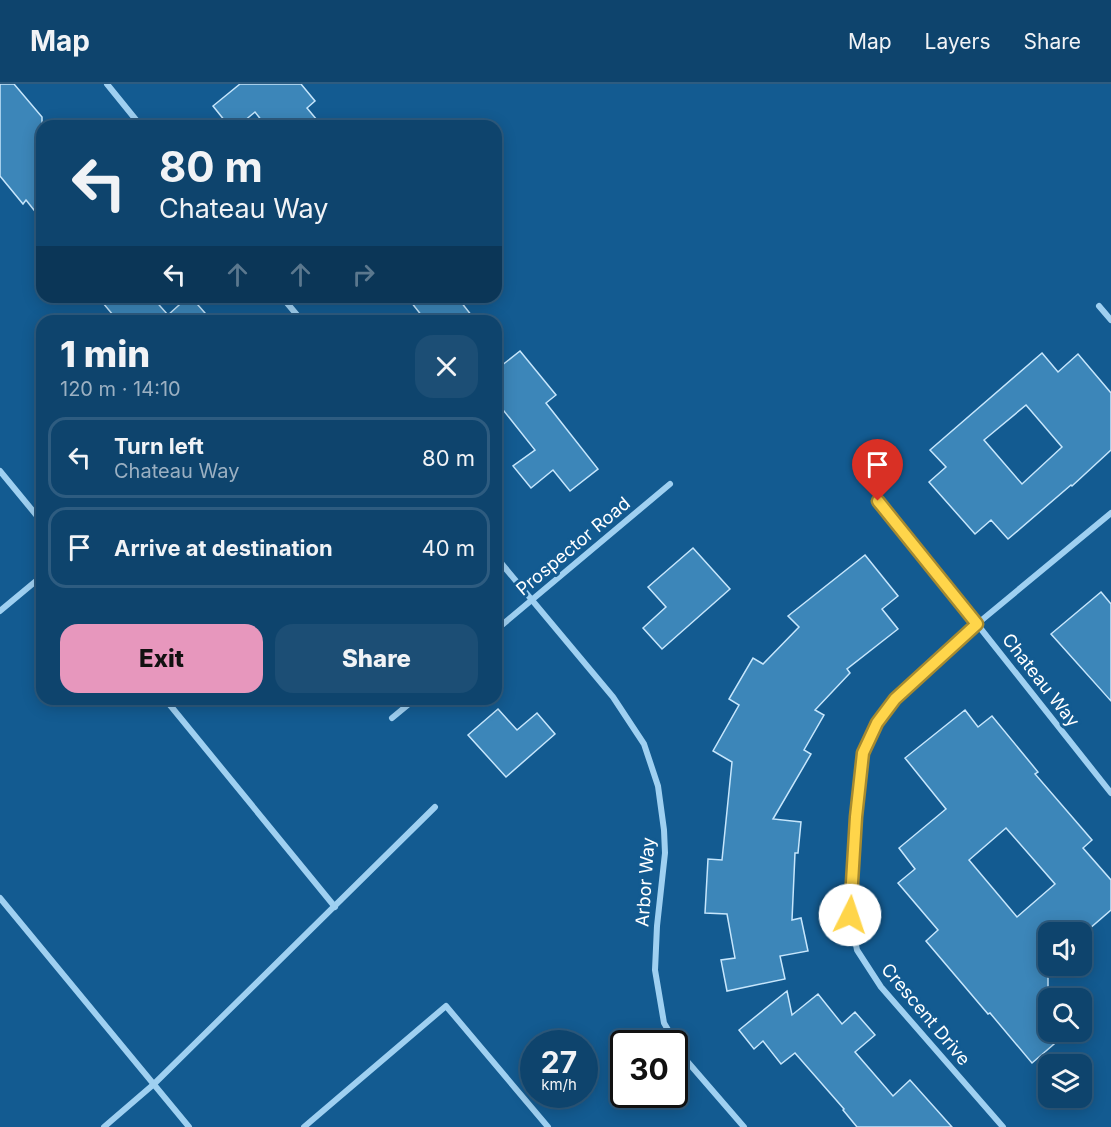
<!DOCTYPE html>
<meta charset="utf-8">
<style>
:root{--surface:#0e446d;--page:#1c4e75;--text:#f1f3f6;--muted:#9bb0c2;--line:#2e5c80;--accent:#e797bd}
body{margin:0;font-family:Inter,sans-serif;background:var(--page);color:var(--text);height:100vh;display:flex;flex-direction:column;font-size:22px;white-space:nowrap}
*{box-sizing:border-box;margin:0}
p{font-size:20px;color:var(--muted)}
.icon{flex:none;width:33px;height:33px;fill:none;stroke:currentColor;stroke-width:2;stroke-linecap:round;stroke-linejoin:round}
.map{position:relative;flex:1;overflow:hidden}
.side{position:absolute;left:36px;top:231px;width:466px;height:390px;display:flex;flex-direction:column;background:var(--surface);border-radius:18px;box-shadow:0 3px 15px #0003,0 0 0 2px var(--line)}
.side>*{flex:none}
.top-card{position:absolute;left:36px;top:36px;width:466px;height:183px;border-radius:18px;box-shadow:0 3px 15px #0003,0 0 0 2px var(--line);background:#0e446d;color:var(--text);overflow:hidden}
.tools{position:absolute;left:1038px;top:838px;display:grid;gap:12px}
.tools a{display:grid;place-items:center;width:54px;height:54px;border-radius:12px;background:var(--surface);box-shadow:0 3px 15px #0003,0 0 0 2px var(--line);font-size:30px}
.speed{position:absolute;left:520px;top:946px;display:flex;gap:12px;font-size:30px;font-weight:700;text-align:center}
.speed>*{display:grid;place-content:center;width:78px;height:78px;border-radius:50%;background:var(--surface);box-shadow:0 3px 15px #0003,0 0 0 2px var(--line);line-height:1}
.speed small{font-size:15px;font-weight:400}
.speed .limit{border:3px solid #111;border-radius:9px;background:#fff;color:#111}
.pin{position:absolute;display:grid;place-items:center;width:51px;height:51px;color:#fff;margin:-62px -26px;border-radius:50% 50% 50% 0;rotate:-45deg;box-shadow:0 0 6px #0007}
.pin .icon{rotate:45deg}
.me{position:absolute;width:66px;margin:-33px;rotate:4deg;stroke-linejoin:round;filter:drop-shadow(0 0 4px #0008)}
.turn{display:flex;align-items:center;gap:21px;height:126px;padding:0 24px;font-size:27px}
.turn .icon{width:78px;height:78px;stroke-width:2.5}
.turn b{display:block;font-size:42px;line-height:51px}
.lanes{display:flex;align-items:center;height:57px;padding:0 24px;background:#0003;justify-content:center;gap:30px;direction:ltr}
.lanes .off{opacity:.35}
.round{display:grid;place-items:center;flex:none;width:63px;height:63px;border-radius:18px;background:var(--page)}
.headline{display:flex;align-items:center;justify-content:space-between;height:102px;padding:0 24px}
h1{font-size:36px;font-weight:800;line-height:45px}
.primary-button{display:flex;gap:12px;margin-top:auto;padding:12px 24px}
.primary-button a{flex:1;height:69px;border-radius:18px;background:var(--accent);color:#111;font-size:24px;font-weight:800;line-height:69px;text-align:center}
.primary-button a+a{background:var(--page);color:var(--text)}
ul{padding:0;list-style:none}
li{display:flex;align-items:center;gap:18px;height:81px;margin:0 12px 9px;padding:0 12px;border:3px solid var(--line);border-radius:18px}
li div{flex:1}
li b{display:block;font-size:22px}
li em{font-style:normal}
header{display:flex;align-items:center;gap:36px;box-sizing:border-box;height:84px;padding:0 30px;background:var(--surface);border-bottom:2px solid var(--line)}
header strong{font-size:28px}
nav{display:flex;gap:33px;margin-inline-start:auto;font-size:21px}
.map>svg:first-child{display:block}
.building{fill:#3c86b9;stroke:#c6e6fc;stroke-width:1.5;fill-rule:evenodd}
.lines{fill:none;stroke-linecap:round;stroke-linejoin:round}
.minor{stroke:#9fd0f1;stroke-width:6}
.route-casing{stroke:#a68a30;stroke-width:15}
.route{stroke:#ffd54a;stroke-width:10}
.labels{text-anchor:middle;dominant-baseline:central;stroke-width:6;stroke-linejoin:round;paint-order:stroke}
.street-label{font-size:18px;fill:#fff;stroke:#135b91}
</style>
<header>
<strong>Map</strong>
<nav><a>Map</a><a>Layers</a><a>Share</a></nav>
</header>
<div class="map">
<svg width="1111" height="1043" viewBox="0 0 1111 1043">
<rect width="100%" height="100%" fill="#135b91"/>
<g class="building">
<path d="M0,0H14L42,33V136L26,116L23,120L0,92Z"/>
<path d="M240,0H301L315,17L307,24L322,42H266L255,28L238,42H229L213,22Z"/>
<path d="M98,213H152L168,231L188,213H191L212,237H118Z"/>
<path d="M407,213H457L476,237H426Z"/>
<path d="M520,267L556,311L546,319L598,385L570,407L553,386L531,404L513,382L535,366L496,317V286Z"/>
<path d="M1042,269L1058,288L1078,270L1111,309V366L1072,402L1071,401L1008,455L991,436L975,450L929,398L946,383L930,366ZM1026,321L1062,363L1022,400L984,356Z"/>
<path d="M693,464L730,505L662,565L643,544L666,523L648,503Z"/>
<path d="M865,471L898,512L882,525L898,545L847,585L850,589L815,626L824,631L804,666L811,670L773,735L801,738L798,769H795L792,836L801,834L808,867L780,872L785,895L727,907L721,876L735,874L727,830L705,829L708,775L722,776L732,678L713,667L739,621L729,615L753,574L763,580L799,543L788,532Z"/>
<path d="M1101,508L1111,520V617L1051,550Z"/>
<path d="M498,625L517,646L537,629L555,650L506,693L468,651Z"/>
<path d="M965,626L978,643L992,632L1038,688L1035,690L1092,756L1083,764L1111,796V826L1082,851V849H1048V910L1053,915H1048V948H1068L1032,979L990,929L988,930L926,857L938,846L898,799L915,785L899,764L946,725L905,674ZM1006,744L1055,800L1017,833L969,776Z"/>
<path d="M787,907L792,931L818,910L842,940L855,928L875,951L855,968L893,1012L910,996L952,1043H857L843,1026L844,1025L795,969L781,980L763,957L754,965L739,946Z"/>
</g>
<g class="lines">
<g class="minor">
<path d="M107,0L141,42"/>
<path d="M282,213L302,237"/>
<path d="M1099,222L1111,236"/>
<path d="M0,387L42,438"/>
<path d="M878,417L977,540L1111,709"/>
<path d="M496,473L613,613L644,660L658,702L664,746L665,769L657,842L655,886L664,939L686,976L744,1043"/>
<path d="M0,527L42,492"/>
<path d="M496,546L670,400"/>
<path d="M165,615L335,823"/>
<path d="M392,634L415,615"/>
<path d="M0,814L189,1043"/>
<path d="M104,1043L154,1000L435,723"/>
<path d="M304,1043L446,922L548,1043"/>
<path d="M1003,1043L881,903L857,866L850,831L856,733L863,669L877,639L895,615L977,540L1111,429"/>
</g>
</g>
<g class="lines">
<g class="route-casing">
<path id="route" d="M850,831L856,733L863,669L877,639L895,615L977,540L878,417"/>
</g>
<use href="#route" class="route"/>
</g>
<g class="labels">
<g class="street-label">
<text transform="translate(573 462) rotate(-40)">Prospector Road</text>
<text transform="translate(1041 596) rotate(52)">Chateau Way</text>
<text transform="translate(645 798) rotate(-86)">Arbor Way</text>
<text transform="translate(926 930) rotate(50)">Crescent Drive</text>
</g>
</g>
</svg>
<div class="tools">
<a><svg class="icon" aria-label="sound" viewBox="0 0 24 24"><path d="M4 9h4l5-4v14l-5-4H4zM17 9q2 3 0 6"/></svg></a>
<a><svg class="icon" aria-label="search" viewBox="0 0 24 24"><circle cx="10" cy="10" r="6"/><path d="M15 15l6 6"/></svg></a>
<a><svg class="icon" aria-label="layers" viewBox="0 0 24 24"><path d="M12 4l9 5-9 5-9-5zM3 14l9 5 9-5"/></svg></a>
</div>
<div class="speed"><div>27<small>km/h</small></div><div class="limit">30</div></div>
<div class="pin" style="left:878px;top:417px;background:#d93025"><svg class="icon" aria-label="arrive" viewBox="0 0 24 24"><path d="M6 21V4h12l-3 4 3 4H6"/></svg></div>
<svg class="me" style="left:850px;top:831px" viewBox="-20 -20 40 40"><circle r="19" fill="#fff"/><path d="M0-13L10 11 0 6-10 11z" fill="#ffd54a"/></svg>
<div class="top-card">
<div class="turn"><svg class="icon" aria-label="left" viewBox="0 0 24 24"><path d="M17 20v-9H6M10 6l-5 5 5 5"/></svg><div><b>80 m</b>Chateau Way</div></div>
<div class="lanes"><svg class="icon" aria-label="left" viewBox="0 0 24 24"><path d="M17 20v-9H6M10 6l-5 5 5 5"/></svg><svg class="icon off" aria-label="ahead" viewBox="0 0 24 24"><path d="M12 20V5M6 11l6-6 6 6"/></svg><svg class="icon off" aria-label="ahead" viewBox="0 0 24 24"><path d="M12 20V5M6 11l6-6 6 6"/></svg><svg class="icon off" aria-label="right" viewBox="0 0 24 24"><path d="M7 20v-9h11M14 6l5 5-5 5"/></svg></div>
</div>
<section class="side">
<div class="headline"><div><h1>1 min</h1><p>120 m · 14:10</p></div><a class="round"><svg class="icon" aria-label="close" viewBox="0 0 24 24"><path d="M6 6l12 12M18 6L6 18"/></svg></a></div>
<ul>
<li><svg class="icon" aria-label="left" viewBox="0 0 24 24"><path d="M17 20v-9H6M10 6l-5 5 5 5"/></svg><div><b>Turn left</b><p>Chateau Way</p></div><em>80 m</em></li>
<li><svg class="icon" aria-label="arrive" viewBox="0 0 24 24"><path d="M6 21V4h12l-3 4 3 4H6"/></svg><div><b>Arrive at destination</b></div><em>40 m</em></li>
</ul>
<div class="primary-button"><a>Exit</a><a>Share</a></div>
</section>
</div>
